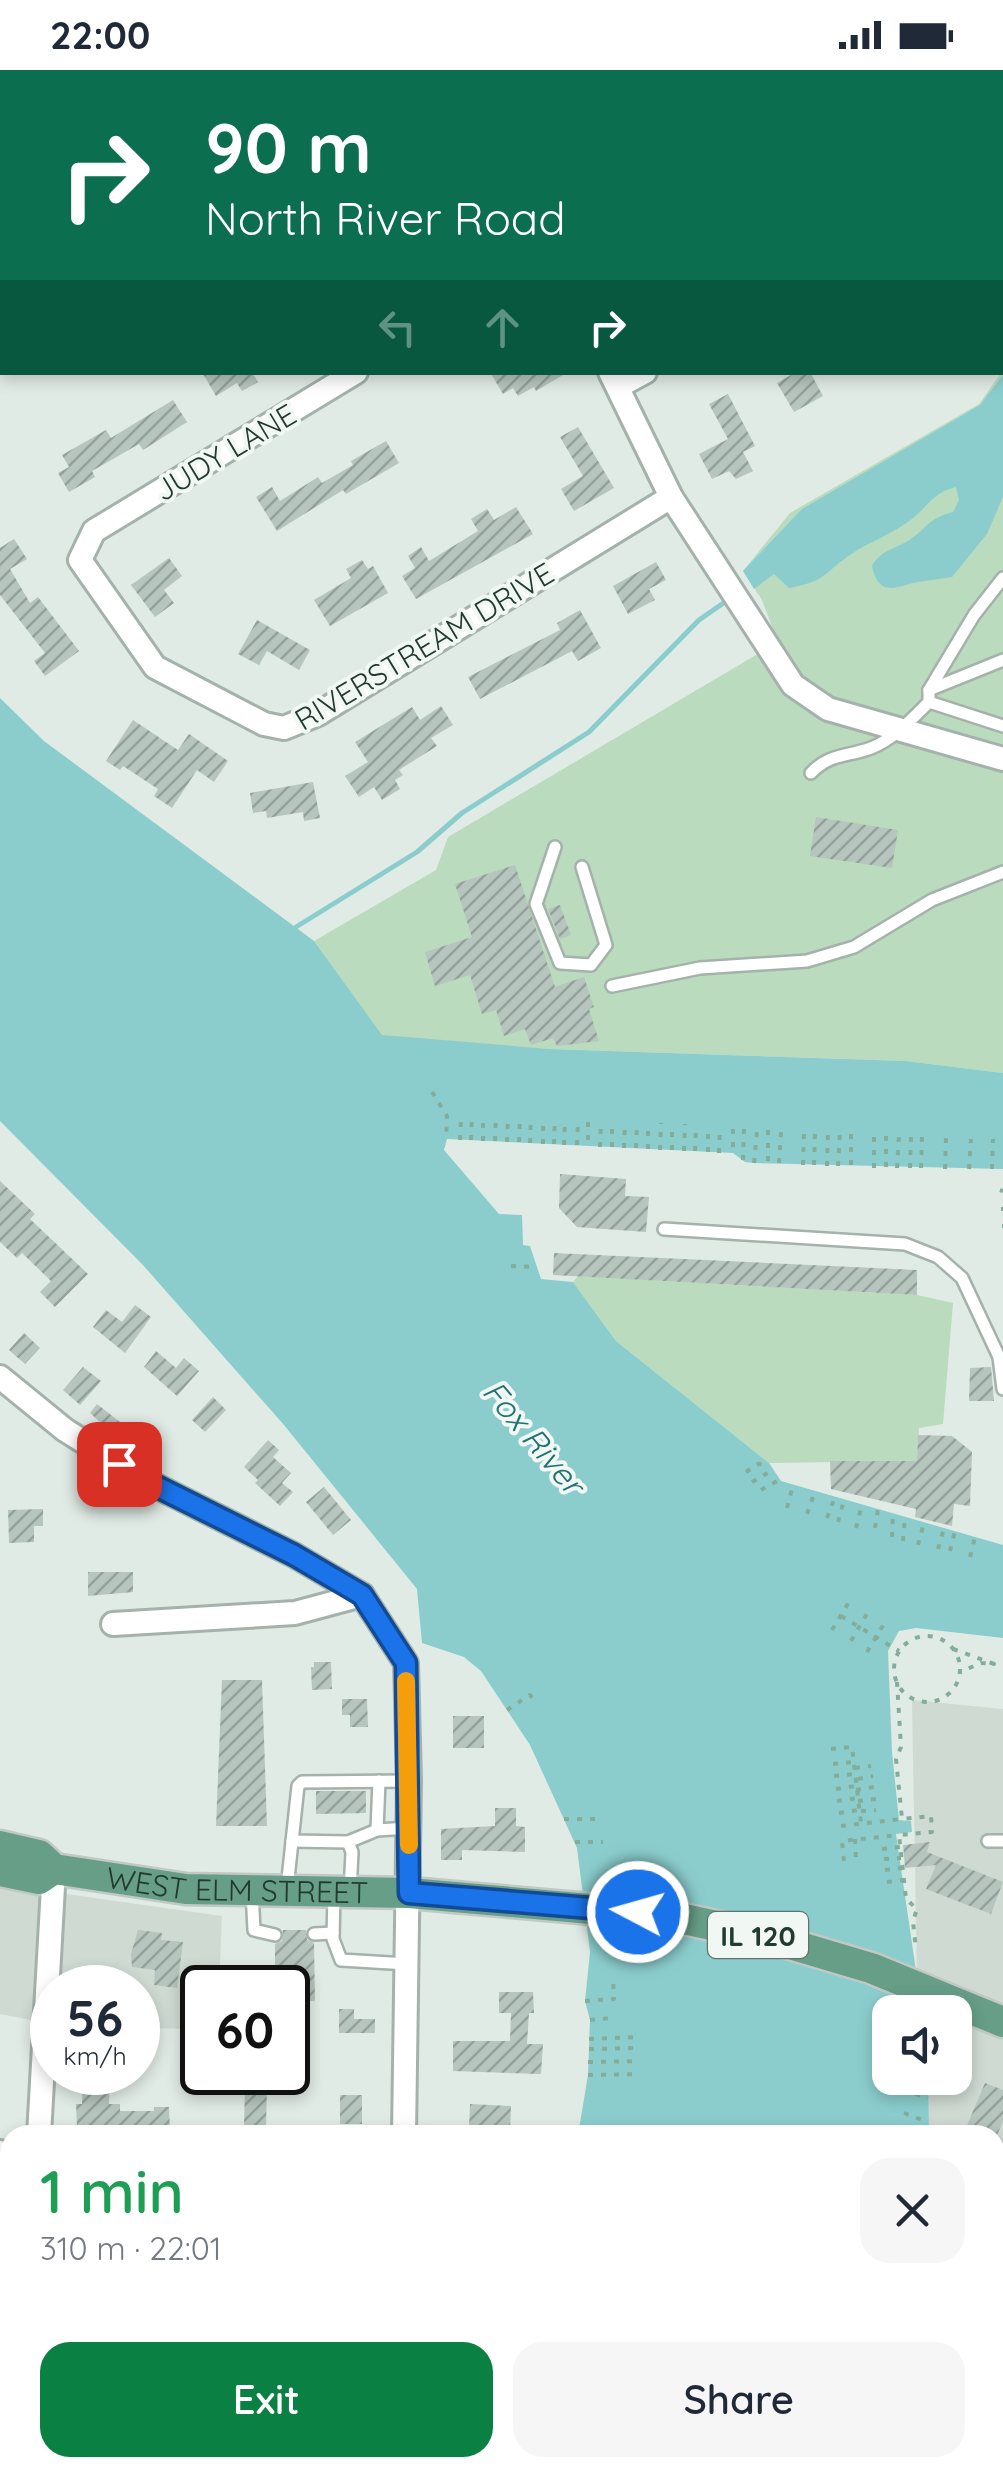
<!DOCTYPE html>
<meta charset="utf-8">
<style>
:root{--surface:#fff;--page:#f6f6f7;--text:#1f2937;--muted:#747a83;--accent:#0b8043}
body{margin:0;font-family:Quicksand,sans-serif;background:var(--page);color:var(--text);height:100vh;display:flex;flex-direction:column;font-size:38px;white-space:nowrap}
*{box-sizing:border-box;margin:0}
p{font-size:32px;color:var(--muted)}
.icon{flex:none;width:55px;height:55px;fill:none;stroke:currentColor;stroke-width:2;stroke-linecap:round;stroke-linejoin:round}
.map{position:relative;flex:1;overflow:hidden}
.details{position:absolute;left:0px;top:2055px;width:1005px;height:352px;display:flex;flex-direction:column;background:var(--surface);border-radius:30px 30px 0 0;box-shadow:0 5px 15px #0003}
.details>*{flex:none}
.guide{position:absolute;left:0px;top:0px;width:1005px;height:305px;box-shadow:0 5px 15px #0003;background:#0b6e4f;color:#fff;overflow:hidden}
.tools{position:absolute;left:872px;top:1925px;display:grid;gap:20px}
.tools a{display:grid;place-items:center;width:100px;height:100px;border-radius:20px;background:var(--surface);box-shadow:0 5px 15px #0003;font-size:50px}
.speed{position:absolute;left:30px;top:1895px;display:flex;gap:20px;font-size:50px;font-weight:700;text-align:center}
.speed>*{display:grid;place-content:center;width:130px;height:130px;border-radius:50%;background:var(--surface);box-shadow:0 5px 15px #0003;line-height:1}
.speed small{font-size:25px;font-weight:400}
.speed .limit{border:5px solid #111;border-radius:15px;background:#fff;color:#111}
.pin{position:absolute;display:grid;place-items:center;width:85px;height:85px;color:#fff;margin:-42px;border-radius:20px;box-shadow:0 5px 15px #0006}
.me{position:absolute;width:110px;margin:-55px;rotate:276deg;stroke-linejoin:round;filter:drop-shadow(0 0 8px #0008)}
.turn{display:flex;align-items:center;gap:35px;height:210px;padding:0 40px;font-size:45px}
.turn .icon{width:130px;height:130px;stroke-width:2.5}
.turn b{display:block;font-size:70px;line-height:85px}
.lanes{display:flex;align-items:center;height:95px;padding:0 40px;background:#0003;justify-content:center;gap:50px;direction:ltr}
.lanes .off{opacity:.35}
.round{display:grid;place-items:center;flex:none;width:105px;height:105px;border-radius:30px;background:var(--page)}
.summary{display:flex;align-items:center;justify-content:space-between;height:170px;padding:0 40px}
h1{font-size:60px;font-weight:600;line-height:75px;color:#1e9e55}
.action{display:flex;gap:20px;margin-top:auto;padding:20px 40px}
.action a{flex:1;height:115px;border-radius:30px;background:var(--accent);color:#fff;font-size:40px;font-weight:600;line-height:115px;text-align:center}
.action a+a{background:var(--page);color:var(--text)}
.status{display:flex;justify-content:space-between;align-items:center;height:70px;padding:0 50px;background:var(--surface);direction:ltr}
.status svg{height:28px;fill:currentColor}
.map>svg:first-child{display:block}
.built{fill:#cfdad3}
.green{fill:#badbbe}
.water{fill:#8bcdcd}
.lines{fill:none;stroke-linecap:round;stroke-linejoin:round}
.stream{stroke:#8bcdcd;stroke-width:5}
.building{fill:url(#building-hatch)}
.service-casing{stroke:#a4b2ab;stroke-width:16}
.minor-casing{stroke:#a4b2ab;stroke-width:28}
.tertiary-casing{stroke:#a4b2ab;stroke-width:32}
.primary-casing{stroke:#c1c8c5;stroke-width:35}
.path{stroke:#83ad99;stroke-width:4;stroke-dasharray:5 8;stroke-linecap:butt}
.service{stroke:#fff;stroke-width:11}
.minor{stroke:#fff;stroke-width:22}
.tertiary{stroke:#fff;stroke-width:28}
.primary{stroke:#679e88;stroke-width:30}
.route-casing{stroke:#114b97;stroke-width:25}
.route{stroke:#1a73e8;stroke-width:18}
.slow{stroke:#f59e0b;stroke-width:18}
.labels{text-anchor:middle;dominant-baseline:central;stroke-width:8;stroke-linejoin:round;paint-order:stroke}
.shield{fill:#f1f7f3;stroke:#60736a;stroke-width:2.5}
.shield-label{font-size:28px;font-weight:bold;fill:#223a30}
.street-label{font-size:30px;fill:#223a30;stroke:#f1f7f3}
.water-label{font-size:32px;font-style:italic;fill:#1f7273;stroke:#f1f7f3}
</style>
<div class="status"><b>22:00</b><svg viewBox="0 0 49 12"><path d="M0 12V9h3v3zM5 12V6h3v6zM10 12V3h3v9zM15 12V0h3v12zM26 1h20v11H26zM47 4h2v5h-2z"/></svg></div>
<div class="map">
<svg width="1003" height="2407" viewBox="0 0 1003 2407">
<defs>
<pattern id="building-hatch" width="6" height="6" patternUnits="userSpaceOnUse" patternTransform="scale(2.5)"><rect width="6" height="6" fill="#b6c5bd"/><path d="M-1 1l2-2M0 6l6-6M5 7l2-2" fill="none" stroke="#94a19a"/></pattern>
</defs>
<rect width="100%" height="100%" fill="#e1ebe5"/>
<g class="built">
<path d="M912,1630L1003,1639V1944L917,1910Z"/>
<path d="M0,1807L66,1824L222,1846L219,1917L202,1918V1959L138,1958V1918H52V1954L0,1944Z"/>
<path d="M919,1924L1003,1956V2345L995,2365V2065H928L926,2008H955V1942H922Z"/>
<path d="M852,2398H980L976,2407H852Z"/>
</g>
<g class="green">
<path d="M1003,300V1003L906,991L551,979L382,966L314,871L436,800L448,767L778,572L762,530L743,501L790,443L979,334Z"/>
<path d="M578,1206L917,1225L953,1233L943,1354L919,1358L917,1391L769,1393L616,1271L573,1212Z"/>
</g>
<g class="water">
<path d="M1003,305V427L987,464L952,507C941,509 929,510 918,512C899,515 879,530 872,496C882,478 898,479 912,468C929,456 929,448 953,442L959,430L956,417C934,422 928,436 912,449C893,464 870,471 850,485C822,504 827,511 789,518L774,504L754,519L743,501L802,439L980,335Z"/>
<path d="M0,628L44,671L314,871L382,965L551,979L906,991L1003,1003V1099L754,1093L745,1092L733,1083L447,1069L444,1080L499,1144L522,1145L523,1175L530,1176L541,1209L573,1212L616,1271L769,1393L781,1411L1003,1475V1568L916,1558L899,1561L888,1581L892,1682L899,1750L911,1751L912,1762L896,1764L922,1942H890V2008H928L929,2065H578L588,2005L590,1950L585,1931L590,1882L577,1778L530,1675L481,1601L464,1587L422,1573L417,1519L284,1355L142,1194L0,1051Z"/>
<path d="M512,2398H852V2407H510Z"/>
</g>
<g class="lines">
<path class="stream" d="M296,857L417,782L462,743L589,662L699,550L725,532"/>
</g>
<g class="building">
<path d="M202,302H256L253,304L258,312L242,321L237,313L216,326Z"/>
<path d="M490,302H568L536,321L534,317L518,326L513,318L503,324Z"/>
<path d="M796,302H810L823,326L794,342L777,313Z"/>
<path d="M728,324L755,376L743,382L753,401L736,409L729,401L712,409L699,384L728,369L709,334Z"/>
<path d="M173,330L187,352L143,380L139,374L92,401L95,407L69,422L58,403L69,397L62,385L106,360L111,368Z"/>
<path d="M578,357L614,418L574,441L561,419L583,406L560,367Z"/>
<path d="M386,371L399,393L346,424L343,420L277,461L256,427L272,417L280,431L318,407L322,413L353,395L351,391Z"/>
<path d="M516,437L533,464L416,529L402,506L415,498L408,486L421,477L429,491L478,461L471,449L487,439L494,450Z"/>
<path d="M14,469L27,489L10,499L30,533L38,527L79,581L45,606L34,591L45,583L0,525V478Z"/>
<path d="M169,488L182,506L164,520L174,533L155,547L131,515Z"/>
<path d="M362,490L368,499L373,496L388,523L330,556L314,530L351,508L346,499Z"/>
<path d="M656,492L666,510L649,519L655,530L628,544L613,516Z"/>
<path d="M580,540L601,578L578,591L572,581L480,629L468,607L560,560L557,553Z"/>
<path d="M257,550L310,580L299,600L267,581L259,595L238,584Z"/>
<path d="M441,636L453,655L431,668L437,676L399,700L403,705L395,710L400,719L382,730L374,717L359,727L345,706L368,692L355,672L412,637L420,650Z"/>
<path d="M133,650L178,680L189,664L228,691L214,712L197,700L172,738L154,726L158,719L123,696L120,700L106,691Z"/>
<path d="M313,712L320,748L304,751L303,742L267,748L266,741L253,743L250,723Z"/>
<path d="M816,747L898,760L892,798L810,786Z"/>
<path d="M515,795L555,917L584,907L594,937L589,939L599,971L557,976L553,968L531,975L525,959L504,966L496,940L482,944L470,905L435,916L425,882L472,867L455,814Z"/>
<path d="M560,835L571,865L560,869L548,839Z"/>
<path d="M560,1104L626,1109L625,1126L649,1127L646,1162L577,1157L559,1138Z"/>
<path d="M0,1111L35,1144L30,1149L88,1204L55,1237L40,1222L51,1211L22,1183L17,1188L0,1172Z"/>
<path d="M554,1183L917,1200V1225L553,1205Z"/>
<path d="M135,1235L151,1247L125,1283L93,1257L106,1240L122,1252Z"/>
<path d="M24,1263L40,1278L25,1294L9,1280Z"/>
<path d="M156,1281L176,1298L184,1288L199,1301L177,1326L144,1297Z"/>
<path d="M83,1297L101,1311L80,1335L63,1320Z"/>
<path d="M991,1297L994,1331H969L970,1298Z"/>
<path d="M213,1327L226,1340L205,1362L192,1350Z"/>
<path d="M97,1334L125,1356L129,1352L141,1364L129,1378L112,1363L111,1366L98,1357L101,1353L90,1343Z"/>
<path d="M918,1365L952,1366L972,1382L970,1436L954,1434L952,1456L915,1447L916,1439L831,1419L830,1391H917Z"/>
<path d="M268,1370L279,1380L273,1387L291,1403L282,1413L293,1422L280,1436L255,1413L258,1410L244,1397Z"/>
<path d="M324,1417L351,1450L333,1465L306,1432Z"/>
<path d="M43,1439V1456H34V1472L9,1473L8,1440Z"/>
<path d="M88,1502H133V1522L88,1526Z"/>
<path d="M314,1592H331L332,1619L312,1620L311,1597H314Z"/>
<path d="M222,1610H262L267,1756H216Z"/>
<path d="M342,1629H367L368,1657H350V1645H342Z"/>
<rect x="453" y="1646" width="31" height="32"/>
<path d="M316,1721H366V1743L316,1744Z"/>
<path d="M495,1738H516V1756L525,1757V1782L462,1780V1790H441V1759L495,1756Z"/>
<path d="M930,1772L927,1782L1003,1812L991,1844L926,1819L936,1795L905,1798L903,1775Z"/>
<path d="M138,1860L162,1863L161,1870L183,1872L177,1918L154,1915L155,1900L132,1897L131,1884Z"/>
<path d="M283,1860H306L307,1870L314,1873L315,1931H288V1918H227V1899H275V1874L282,1871Z"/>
<path d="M499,1922H533L534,1943H529L527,1974H543L541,2004L453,2001V1971H510L511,1943H499Z"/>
<path d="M339,1939H354V1949H375V1963H339Z"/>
<path d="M83,2002H110L109,2034H120V2041H154V2037H169L170,2060L77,2057L76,2034H82Z"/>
<path d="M985,2013L1003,2020V2052L997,2065H963Z"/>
<path d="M245,2015L267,2016L266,2057L244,2056Z"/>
<rect x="340" y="2025" width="22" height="29"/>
<path d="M470,2034L511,2036L510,2060L469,2058Z"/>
</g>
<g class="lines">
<g class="service-casing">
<g id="service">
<path d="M929,620L1003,590"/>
<path d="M929,632L1003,656"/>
<path d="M811,703C830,683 847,687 871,678C894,669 912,649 929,632V620L974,545L1003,508"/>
<path d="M555,777L536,834L560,893L591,895L606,875L582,797"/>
<path d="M612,916L700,898L807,891L854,877L932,830L1003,802"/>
<path d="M664,1159L905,1174L938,1187L962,1208L999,1287L1003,1319"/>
<path d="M377,1760L379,1711"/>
<path d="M292,1771L348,1772L377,1760L409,1758"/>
<path d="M988,1771H1003"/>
<path d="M348,1772L352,1782L350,1822"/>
<path d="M287,1818L298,1716L302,1712L409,1711"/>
<path d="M252,1821L254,1860L275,1865"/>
<path d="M334,1823L333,1869L341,1890L407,1894"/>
<path d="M314,1864L333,1863"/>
<path d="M150,2407L155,2398"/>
<path d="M465,2407V2398"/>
</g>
</g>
<g class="minor-casing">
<g id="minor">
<path d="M432,0L433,2"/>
<path d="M733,2L744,0"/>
<path d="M989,2V0"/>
<path d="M0,231L2,230"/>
<path d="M356,302L94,461L80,490L155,597L264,654L284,658L318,644L671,427"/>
<path d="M610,302L671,427L793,615L828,639L1003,689"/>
<path d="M619,316L645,302"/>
<path d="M0,1307L65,1360L146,1411L294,1485L362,1525L406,1593L409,1711L404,2065"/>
<path d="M113,1554L295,1543L362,1525"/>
<path d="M39,2065L54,1799"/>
<path d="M0,2082L10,2085"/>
</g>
</g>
<g class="tertiary-casing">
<g id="tertiary">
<path d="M0,2358L10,2357"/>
<path d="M995,2378L1003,2359"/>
<path d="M982,2407L987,2398"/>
</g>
</g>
<g class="primary-casing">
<g id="primary">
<path id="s1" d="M0,1776L39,1785L54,1799L186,1819L409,1823L670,1846L767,1867L871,1898L1003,1952"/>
<path d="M0,1801L39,1809L54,1799"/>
</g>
</g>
<g class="path">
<path d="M432,1022L447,1046L446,1069"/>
<path d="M588,1052V1076"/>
<path d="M733,1059V1083"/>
<path d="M768,1060V1093"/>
<path d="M851,1064V1097"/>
<path d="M886,1066V1098"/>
<path d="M460,1070L461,1047"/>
<path d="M471,1070L472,1047"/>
<path d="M483,1071V1048"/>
<path d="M495,1071L496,1048"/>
<path d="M507,1072L508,1048"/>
<path d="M519,1072L520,1049"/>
<path d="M530,1073L531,1048"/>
<path d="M543,1074V1050"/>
<path d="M554,1074L555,1050"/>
<path d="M564,1075L565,1051"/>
<path d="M577,1075L578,1051"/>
<path d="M600,1077L601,1053"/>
<path d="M612,1077V1052"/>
<path d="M624,1078L625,1053"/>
<path d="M636,1078L637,1053"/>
<path d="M648,1079V1054"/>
<path d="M660,1080L661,1053"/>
<path d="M672,1080V1054"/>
<path d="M684,1081L685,1054"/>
<path d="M695,1081L696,1057"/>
<path d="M708,1082V1057"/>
<path d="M719,1083L720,1057"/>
<path d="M743,1090L744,1059"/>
<path d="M754,1093L757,1061"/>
<path d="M779,1093L781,1062"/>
<path d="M803,1095L804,1062"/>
<path d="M814,1095L815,1062"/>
<path d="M827,1096L828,1062"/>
<path d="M838,1096L840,1062"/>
<path d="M874,1098V1065"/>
<path d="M897,1098L899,1065"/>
<path d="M910,1098L911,1065"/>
<path d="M921,1098L922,1067"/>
<path d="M945,1099L946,1068"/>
<path d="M969,1099L971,1069"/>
<path d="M992,1099L993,1069"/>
<path d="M1000,1120L1003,1121"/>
<path d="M1001,1139H1003"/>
<path d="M1002,1156H1003"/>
<path d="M511,1196L537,1197"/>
<path d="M746,1402L758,1394L769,1395"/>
<path d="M752,1412L771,1401"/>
<path d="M761,1420L779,1410"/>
<path d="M787,1438L793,1415"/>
<path d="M807,1444L815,1421"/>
<path d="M827,1448L835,1427"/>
<path d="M838,1452L844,1430"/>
<path d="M856,1458L862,1434"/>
<path d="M875,1458L878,1439"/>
<path d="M892,1467L893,1443"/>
<path d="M903,1471L905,1447"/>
<path d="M918,1475L924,1452"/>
<path d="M938,1479L944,1458"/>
<path d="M950,1481L955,1461"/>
<path d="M970,1487L975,1467"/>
<path d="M841,1546L899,1581"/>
<path d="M832,1560L849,1532"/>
<circle cx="927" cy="1599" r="33"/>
<path d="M851,1571L868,1542"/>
<path d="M953,1579L994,1594L981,1593L960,1602"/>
<path d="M867,1582L884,1554"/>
<path d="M897,1612L901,1677L896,1689L902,1749L931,1746L932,1762L899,1765L906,1829L917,1839L913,1851L916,1880"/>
<path d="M507,1640L530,1625L535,1631"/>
<path d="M831,1679L852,1677L861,1753"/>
<path d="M833,1694L854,1692"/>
<path d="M855,1698L871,1696"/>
<path d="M834,1706L855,1704"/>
<path d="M858,1709L873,1706"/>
<path d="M836,1719L856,1716"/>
<path d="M856,1720L874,1717"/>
<path d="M837,1731L858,1728"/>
<path d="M858,1731L876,1729"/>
<path d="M861,1741L876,1740"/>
<path d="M839,1743L859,1740"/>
<path d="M564,1749H598"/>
<path d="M841,1756L902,1749"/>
<path d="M855,1769L856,1790"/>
<path d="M575,1772H603"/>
<path d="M882,1779L900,1777"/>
<path d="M884,1789L901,1788"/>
<path d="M844,1791L842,1771L899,1765"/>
<path d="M885,1800L903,1798"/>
<path d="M887,1812L904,1810"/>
<path d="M585,1931L614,1929L613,1908"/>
<path d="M590,1950L612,1948"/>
<path d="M589,1969L639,1967"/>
<path d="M589,1979L638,1978"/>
<path d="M588,1992L640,1991"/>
<path d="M588,2005L640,2004"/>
<path d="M903,2020L928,2028"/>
<path d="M904,2043L928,2052"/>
<path d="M578,2058L610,2059"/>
<path d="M838,2398L852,2404"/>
<path d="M556,2400L576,2407"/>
<path d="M540,2401L546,2407"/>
</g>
<use href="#service" class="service"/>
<use href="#minor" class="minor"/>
<use href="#tertiary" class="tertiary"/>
<use href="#primary" class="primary"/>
</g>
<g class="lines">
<g class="route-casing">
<path id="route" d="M119,1394L146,1411L294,1485L362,1525L406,1593L409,1823L638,1842"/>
</g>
<use href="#route" class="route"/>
<path class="slow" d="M406,1611L409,1775"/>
</g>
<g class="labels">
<rect class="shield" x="708" y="1842" width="100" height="46" rx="8"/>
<g class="shield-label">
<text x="758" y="1865">IL 120</text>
</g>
<g class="street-label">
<text transform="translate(225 382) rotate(-31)">JUDY LANE</text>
<text transform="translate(424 576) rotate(-31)">RIVERSTREAM DRIVE</text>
<text stroke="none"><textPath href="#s1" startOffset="245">WEST ELM STREET</textPath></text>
</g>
<g class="water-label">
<text transform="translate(534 1367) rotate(50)">Fox River</text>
</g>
</g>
</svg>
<div class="tools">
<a><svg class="icon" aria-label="sound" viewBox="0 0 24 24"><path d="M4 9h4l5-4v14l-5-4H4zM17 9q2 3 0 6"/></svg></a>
</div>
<div class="speed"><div>56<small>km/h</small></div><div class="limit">60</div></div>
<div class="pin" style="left:119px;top:1394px;background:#d93025"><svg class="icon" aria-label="arrive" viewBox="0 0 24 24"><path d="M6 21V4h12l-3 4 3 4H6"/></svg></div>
<svg class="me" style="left:638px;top:1842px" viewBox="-20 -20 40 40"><circle r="17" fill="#1a73e8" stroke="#fff" stroke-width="3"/><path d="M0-11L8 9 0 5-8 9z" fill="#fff"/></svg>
<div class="guide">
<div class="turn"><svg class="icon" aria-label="right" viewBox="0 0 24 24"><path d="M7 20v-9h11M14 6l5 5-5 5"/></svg><div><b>90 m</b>North River Road</div></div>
<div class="lanes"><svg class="icon off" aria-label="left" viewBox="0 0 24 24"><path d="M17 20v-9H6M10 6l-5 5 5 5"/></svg><svg class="icon off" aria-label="ahead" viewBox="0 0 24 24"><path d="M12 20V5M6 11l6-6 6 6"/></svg><svg class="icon" aria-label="right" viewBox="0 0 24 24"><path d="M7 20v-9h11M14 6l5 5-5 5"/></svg></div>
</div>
<section class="details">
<div class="summary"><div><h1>1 min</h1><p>310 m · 22:01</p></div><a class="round"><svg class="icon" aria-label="close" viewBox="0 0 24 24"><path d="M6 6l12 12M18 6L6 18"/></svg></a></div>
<div class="action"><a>Exit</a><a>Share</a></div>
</section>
</div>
